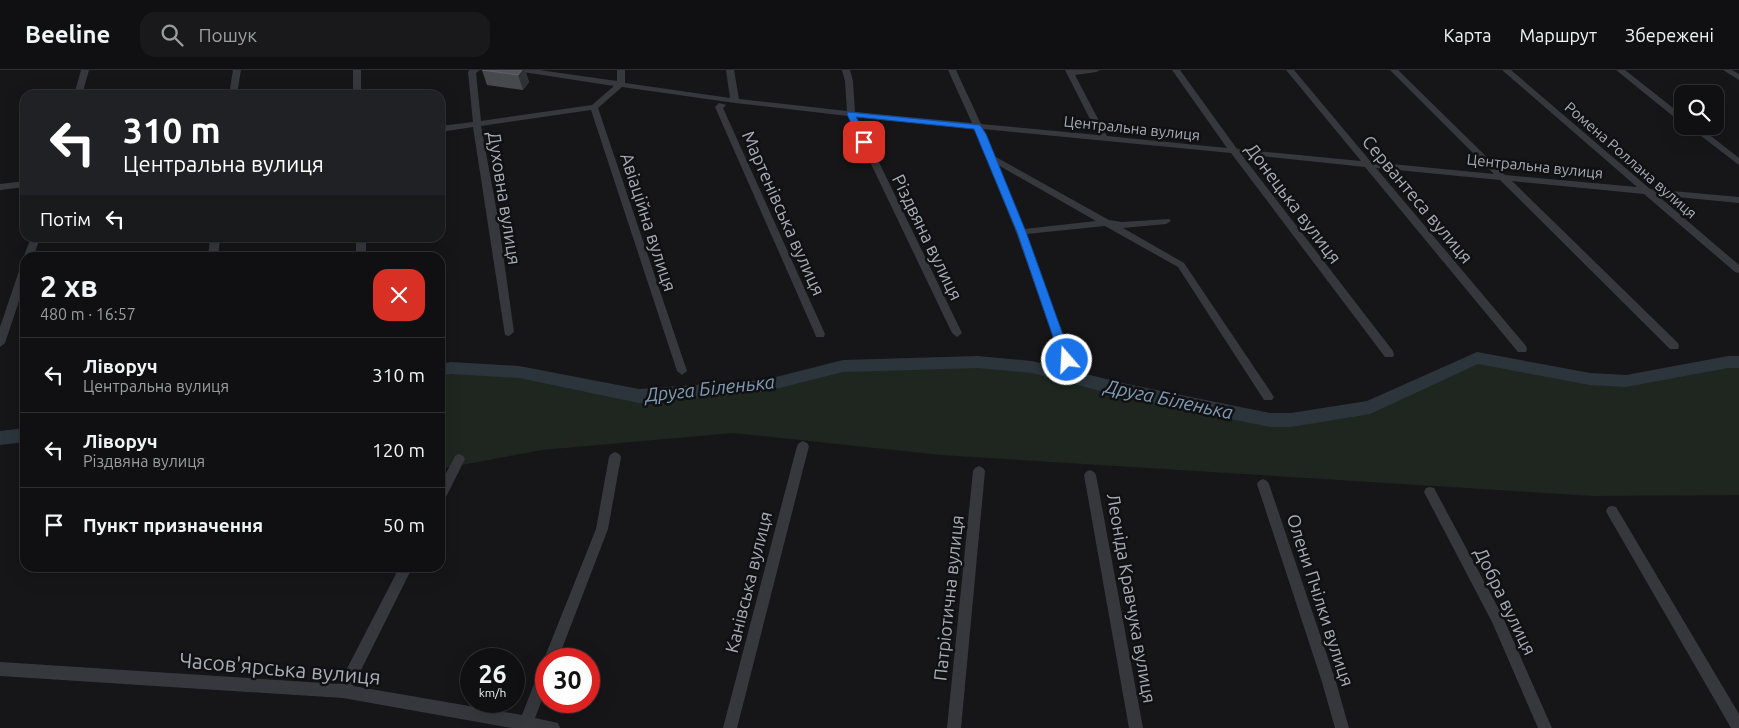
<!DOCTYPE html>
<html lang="uk">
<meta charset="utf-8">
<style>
:root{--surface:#101012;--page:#19191b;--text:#f1f3f6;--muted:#9c9d9f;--line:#303032}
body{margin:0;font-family:Ubuntu,sans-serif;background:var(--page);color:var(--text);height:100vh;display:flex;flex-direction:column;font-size:19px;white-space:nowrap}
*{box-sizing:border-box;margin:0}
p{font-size:16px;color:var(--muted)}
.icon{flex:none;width:28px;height:28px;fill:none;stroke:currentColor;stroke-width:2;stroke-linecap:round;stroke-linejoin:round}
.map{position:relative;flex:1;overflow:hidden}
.side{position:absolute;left:20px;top:182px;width:425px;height:320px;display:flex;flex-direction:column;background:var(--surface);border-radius:15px;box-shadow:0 5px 20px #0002,0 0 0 1px var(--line)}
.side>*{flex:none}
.banner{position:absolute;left:20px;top:20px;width:425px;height:152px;border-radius:15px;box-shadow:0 5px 20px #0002,0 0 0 1px var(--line);background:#202124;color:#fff;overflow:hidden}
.buttons{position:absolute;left:1674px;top:15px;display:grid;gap:10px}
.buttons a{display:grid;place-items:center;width:50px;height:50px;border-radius:10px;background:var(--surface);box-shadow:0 5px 20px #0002,0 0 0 1px var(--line);font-size:25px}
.speed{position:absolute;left:460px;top:578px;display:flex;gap:10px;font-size:25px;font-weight:700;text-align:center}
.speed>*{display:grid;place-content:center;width:65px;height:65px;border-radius:50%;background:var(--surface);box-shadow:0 5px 20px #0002,0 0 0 1px var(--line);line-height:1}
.speed small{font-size:12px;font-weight:400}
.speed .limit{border:8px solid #d22;background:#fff;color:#111}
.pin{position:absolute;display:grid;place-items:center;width:42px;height:42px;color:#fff;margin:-21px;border-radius:10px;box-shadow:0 2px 8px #0006}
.me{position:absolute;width:55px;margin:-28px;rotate:341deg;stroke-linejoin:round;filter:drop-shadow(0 0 4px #0008)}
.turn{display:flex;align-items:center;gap:18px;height:105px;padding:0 20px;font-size:22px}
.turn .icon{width:65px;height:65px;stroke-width:2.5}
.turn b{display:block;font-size:35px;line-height:42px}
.then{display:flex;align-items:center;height:48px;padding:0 20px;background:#0003;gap:10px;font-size:19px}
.round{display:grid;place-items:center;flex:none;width:52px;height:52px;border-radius:15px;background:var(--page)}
.summary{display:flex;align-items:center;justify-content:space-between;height:85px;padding:0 20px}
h1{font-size:30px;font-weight:700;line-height:38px}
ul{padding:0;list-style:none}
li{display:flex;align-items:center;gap:15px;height:75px;padding:0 20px;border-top:1px solid var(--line)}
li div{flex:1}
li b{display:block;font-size:19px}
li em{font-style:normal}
header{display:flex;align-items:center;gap:30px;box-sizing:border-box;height:70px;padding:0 25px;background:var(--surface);border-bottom:1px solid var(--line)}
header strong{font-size:24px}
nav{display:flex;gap:28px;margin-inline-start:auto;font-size:18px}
.search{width:350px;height:45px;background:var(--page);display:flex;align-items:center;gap:12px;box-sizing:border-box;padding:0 18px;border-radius:15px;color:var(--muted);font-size:19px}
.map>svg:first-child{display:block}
.green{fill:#1e261f}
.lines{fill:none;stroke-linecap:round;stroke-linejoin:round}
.river{fill:#2c353c;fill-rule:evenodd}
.minor{fill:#37383d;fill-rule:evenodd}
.wall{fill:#47494d}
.shaded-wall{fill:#2f3033}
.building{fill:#525359;stroke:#5f6168}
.route{fill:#1a73e8;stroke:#114b97}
.labels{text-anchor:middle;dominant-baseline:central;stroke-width:5;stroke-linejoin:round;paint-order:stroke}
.far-street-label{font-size:15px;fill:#a8adb8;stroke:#111113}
.street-label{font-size:18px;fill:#a8adb8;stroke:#111113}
.water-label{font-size:19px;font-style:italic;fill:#7f9bb3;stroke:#111113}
.near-street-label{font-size:21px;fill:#a8adb8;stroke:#111113}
</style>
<header>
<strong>Beeline</strong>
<div class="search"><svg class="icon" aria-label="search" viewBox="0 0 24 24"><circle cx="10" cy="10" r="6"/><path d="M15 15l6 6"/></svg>Пошук</div>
<nav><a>Карта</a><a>Маршрут</a><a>Збережені</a></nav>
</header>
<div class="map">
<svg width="1739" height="658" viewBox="0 0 1739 658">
<rect width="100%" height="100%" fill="#161618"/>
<path class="green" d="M1477,288L1590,309L1626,311L1728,292H1739V425L1593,426L941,385L733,363L542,380L440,399V300L451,298L519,302L639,326L764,316L843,296L978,292L1032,297L1127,321L1270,350H1291L1370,337Z"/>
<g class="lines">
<g class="river">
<path d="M1477,282L1590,303L1626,305L1728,286H1739V298H1728L1626,317L1590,315L1478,294L1370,344L1291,357H1270L1127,328L1032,303L978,298L843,302L764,322L639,333L519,308L451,304L440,306V294L451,292L519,296L639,319L764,310L843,290L978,286L1032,291L1127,314L1270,343H1291L1367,331Z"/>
<path d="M25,358V372L0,375V361Z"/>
</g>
<g class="minor">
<path d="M81,0H89L82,25H74Z"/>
<path d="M233,0H241L237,25H229Z"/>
<rect x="353" y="0" width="8" height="25"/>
<path d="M470,0H480L476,3L481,51L592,35L614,16L523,2L519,0H539L617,11V0H625V13L730,28L726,0H734L739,29L847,41L845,11L842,0H850L853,11L855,42L972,53L948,0H956L981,54L1098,65L1065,0H1100L1096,2L1075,5L1107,66L1227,78L1172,0H1180L1237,79L1361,91L1286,0H1294L1371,92L1494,104L1390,0H1398L1505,105L1637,117L1502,0H1511L1650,119L1739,127V133L1657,125L1739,195V203L1735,202L1644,124L1512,111L1678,273L1679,276L1678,279H1670L1500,110L1376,98L1526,276L1527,279L1526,282H1518L1365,97L1241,84L1393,281L1394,284L1393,287H1385L1231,83L983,59L994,86L1109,150L1122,152L1169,149L1171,151L1166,154L1123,158L1184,193L1272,324L1274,327L1272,330H1264L1178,197L1105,156L1027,164L1072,291L1067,295L1063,294L1016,162L974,58L857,47L962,263L957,267L952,263L848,46L735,33L622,17L598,38L687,301L682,305L677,301L591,40L481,56L498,148L514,262L509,266L505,265L473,57L440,62V56L473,52L468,2ZM998,95L1096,151L1024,159Z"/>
<path d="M1616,0H1625L1682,45V51H1679Z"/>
<path d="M1723,0H1732L1739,4V10Z"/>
<path d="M719,33L726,35L723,38L825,264L824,267H816L815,264L715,37Z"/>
<path d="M1688,56H1698L1739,88V95Z"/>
<path d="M25,111V117L0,120V114Z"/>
<path d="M31,168H40L33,188H25V190L23,188Z"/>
<path d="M210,168H220L218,188H208Z"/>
<rect x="356" y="168" width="10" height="20"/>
<path d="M25,195V213L5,273L0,277V257L20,198Z"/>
<path d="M803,371L807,373L809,376L737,658H723L797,376L799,373Z"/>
<path d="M615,382L619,384L621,387L608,459L558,589H546V594L544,589L596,459L609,387L611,384Z"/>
<path d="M459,384L463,386L465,389L444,431L440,432V415L455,386Z"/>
<path d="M979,396L983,398L985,401L961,658H947L973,401L975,398Z"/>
<path d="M1090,400L1094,402L1096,405L1143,658H1129L1084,405L1086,402Z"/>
<path d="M1263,409L1267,411L1269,414L1336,612L1349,658H1335L1322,612L1257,414L1259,411Z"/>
<path d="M1430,417L1434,418L1502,545L1552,658H1538L1492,552L1424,422L1426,418Z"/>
<path d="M1612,436L1616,437L1739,644V658H1731L1608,445L1606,441L1608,437Z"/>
<path d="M399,498H412L353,616L522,645L541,596L546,594V619L535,648L558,653L560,658H512L343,628L0,606V592L339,614Z"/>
</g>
</g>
<path class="wall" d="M482,0H525L529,12L523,20L487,15Z"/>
<path class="shaded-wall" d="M522,0H525L529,12L523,20L518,5Z"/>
<path class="building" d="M482,0H522L518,5Z"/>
<path class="route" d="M848,42L980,55L986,64L1026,162L1072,290L1071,293L1067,294L1061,290L1017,162L974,59L856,47L869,72L864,74L860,72L847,44Z"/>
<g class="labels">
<g class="far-street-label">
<text transform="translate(1132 58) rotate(6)">Центральна вулиця</text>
<text transform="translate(1631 90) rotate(41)">Ромена Роллана вулиця</text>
<text transform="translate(1535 96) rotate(6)">Центральна вулиця</text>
</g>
<g class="street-label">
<text transform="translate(505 128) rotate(81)">Духовна вулиця</text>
<text transform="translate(1418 129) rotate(50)">Сервантеса вулиця</text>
<text transform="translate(1294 133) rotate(53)">Донецька вулиця</text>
<text transform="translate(784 143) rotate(66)">Мартенівська вулиця</text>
<text transform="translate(649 152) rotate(72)">Авіаційна вулиця</text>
<text transform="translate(928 167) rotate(64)">Різдвяна вулиця</text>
<text transform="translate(748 512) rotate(-76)">Канівська вулиця</text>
<text transform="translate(948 528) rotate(-84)">Патріотична вулиця</text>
<text transform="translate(1132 528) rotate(80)">Леоніда Кравчука вулиця</text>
<text transform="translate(1321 530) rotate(72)">Олени Пчілки вулиця</text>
<text transform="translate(1506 531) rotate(64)">Добра вулиця</text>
</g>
<g class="water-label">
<text transform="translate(710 318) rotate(-6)">Друга Біленька</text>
<text transform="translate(1169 329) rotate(12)">Друга Біленька</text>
</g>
<g class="near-street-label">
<text transform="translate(280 598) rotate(5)">Часов'ярська вулиця</text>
</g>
</g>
</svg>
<div class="buttons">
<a><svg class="icon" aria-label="search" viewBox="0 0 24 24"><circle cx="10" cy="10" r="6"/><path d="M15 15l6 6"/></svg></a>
</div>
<div class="speed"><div>26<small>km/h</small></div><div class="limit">30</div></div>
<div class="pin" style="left:864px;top:72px;background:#d93025"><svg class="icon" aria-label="arrive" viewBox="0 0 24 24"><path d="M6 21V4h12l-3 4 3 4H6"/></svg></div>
<svg class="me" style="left:1067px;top:290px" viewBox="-20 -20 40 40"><circle r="17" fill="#1a73e8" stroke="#fff" stroke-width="3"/><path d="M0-11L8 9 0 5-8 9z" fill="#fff"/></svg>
<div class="banner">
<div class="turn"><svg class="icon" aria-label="left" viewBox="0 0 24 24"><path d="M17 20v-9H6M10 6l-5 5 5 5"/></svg><div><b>310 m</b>Центральна вулиця</div></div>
<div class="then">Потім<svg class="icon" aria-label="left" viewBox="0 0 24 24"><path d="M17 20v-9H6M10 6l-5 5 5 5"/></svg></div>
</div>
<section class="side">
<div class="summary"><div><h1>2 хв</h1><p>480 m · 16:57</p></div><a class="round" style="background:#d93025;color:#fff"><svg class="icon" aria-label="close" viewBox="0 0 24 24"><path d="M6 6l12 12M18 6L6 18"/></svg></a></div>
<ul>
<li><svg class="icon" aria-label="left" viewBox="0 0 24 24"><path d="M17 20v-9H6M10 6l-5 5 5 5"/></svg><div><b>Ліворуч</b><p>Центральна вулиця</p></div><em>310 m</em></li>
<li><svg class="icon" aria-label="left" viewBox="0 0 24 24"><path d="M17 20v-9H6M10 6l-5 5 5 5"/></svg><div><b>Ліворуч</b><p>Різдвяна вулиця</p></div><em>120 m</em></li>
<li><svg class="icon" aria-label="arrive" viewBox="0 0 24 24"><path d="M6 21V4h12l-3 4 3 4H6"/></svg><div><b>Пункт призначення</b></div><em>50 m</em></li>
</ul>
</section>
</div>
